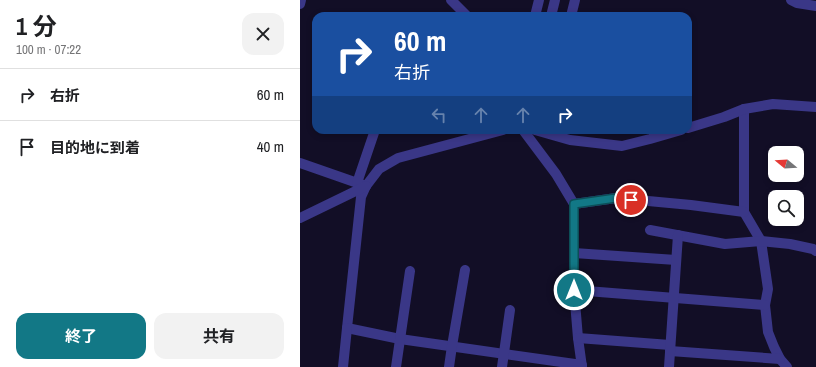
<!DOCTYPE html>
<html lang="ja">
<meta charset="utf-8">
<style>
:root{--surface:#fff;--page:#f2f2f2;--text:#202124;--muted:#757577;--line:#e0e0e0;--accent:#127886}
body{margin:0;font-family:"Archivo Narrow","Noto Sans JP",sans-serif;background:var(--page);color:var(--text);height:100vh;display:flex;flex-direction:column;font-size:15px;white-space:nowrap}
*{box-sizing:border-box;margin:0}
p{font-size:13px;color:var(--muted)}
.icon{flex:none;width:22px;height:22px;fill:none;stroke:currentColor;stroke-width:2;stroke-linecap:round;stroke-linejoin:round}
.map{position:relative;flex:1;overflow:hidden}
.sheet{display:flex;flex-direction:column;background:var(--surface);width:300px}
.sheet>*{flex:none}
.top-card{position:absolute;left:12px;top:12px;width:380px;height:122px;border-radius:12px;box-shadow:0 2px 6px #0003;background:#1a4fa0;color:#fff;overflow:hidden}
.needle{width:26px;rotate:288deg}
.buttons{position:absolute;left:468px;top:146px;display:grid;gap:8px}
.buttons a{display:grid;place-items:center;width:36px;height:36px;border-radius:8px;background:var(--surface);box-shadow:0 2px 6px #0003;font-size:20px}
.pin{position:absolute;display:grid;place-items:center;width:34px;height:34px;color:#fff;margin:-17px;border:2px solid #fff;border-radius:50%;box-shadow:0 1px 4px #0007}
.me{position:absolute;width:44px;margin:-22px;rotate:0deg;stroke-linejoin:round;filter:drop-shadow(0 0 3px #0008)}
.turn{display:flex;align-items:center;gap:14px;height:84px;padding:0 16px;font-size:18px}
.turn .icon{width:52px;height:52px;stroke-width:2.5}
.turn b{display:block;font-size:28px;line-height:34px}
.lanes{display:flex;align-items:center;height:38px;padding:0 16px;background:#0003;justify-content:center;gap:20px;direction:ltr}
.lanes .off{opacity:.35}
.round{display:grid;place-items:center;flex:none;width:42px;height:42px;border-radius:12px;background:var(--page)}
.overview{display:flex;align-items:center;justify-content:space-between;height:68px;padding:0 16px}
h1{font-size:24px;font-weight:700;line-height:30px}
.primary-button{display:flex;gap:8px;margin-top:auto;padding:8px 16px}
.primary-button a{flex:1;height:46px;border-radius:12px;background:var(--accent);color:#fff;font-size:16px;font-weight:700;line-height:46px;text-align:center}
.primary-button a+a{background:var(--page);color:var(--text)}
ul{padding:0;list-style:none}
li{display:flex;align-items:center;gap:12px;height:52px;padding:0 16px;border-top:1px solid var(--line)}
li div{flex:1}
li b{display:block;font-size:15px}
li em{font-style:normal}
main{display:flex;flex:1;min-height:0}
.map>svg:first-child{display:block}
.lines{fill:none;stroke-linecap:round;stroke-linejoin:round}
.minor{stroke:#3a3787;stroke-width:10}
.route-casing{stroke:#0c4e57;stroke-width:10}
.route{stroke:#127886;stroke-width:7}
</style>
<main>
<section class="sheet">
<div class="overview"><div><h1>1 分</h1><p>100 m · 07:22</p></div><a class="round"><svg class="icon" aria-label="close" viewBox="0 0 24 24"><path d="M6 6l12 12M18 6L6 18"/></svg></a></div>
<ul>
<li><svg class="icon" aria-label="right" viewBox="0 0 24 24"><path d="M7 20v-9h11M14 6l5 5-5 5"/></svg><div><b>右折</b></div><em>60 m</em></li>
<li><svg class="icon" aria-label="arrive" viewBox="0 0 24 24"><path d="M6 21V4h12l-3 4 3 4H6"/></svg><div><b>目的地に到着</b></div><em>40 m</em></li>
</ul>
<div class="primary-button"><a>終了</a><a>共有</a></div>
</section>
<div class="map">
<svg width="516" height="367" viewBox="0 0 516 367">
<rect width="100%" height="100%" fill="#120e26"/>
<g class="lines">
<g class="minor">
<path d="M151,0L167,16"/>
<path d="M491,0L497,3L516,6"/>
<path d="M0,4L1,0"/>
<path d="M235,16L239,0"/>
<path d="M251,16L255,0"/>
<path d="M271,16L275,0"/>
<path d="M444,109V212L461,241L468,289L465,305L468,332L474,347L480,359L487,367"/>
<path d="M388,128L424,117L444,109L473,104L516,107"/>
<path d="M223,130L256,174L274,204V290L278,338L282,367"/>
<path d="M235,130L270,140L322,146L350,139L381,130"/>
<path d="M0,163L66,186L79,169L98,158L203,130"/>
<path d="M57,183L75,130"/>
<path d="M66,186L61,197L47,328L100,339L282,365"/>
<path d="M274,204L316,198L391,205L444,212"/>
<path d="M0,218L66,186"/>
<path d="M350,230L425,244L461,241L490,244L513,249L516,251"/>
<path d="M274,253L376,260"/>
<path d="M274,290L465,305"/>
<path d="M278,338L370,345"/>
<path d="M370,351L480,359"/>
<path d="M43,367L47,328"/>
<path d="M96,367L110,271"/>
<path d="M149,367L152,346L165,270"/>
<path d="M202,367L210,310"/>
<path d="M369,367L378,235"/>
</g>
</g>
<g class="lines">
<g class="route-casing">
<path id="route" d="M274,290V204L316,198L331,200"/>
</g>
<use href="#route" class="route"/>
</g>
</svg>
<div class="buttons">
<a><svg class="needle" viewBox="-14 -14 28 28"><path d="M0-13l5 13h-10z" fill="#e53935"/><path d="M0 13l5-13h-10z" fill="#757577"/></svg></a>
<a><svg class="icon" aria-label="search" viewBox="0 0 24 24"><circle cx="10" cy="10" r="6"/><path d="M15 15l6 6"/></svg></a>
</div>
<div class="pin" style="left:331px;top:200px;background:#d93025"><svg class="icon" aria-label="arrive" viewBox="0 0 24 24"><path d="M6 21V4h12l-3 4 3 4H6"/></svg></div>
<svg class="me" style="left:274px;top:290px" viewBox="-20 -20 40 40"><circle r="17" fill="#127886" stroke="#fff" stroke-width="3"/><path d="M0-11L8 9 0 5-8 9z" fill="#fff"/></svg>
<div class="top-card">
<div class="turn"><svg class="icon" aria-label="right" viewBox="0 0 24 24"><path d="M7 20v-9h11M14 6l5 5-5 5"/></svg><div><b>60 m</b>右折</div></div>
<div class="lanes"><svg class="icon off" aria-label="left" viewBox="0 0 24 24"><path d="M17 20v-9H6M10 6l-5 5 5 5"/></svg><svg class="icon off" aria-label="ahead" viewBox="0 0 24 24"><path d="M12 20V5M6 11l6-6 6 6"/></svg><svg class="icon off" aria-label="ahead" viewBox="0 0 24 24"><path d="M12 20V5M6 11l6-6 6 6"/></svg><svg class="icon" aria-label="right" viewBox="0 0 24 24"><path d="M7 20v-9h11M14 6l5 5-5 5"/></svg></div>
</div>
</div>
</main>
